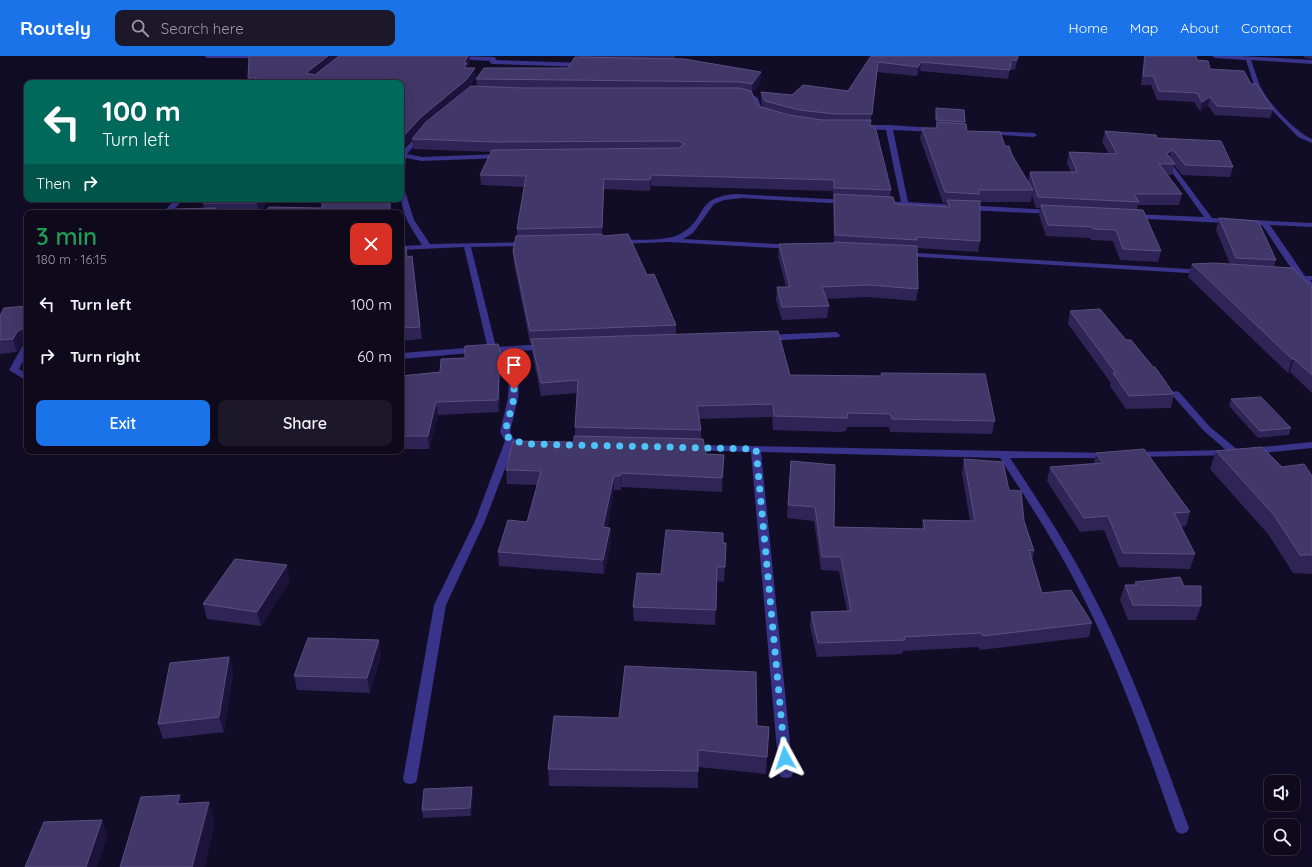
<!DOCTYPE html>
<meta charset="utf-8">
<style>
:root{--surface:#0e0a1c;--page:#1c1829;--text:#f1f3f6;--muted:#9b9aa3;--line:#2e2b3b;--accent:#1a73e8}
body{margin:0;font-family:Quicksand,sans-serif;background:var(--page);color:var(--text);height:100vh;display:flex;flex-direction:column;font-size:15px;white-space:nowrap}
*{box-sizing:border-box;margin:0}
p{font-size:13px;color:var(--muted)}
.icon{flex:none;width:22px;height:22px;fill:none;stroke:currentColor;stroke-width:2;stroke-linecap:round;stroke-linejoin:round}
.map{position:relative;flex:1;overflow:hidden}
.panel{position:absolute;left:24px;top:154px;width:380px;height:244px;display:flex;flex-direction:column;background:var(--surface);border-radius:8px;box-shadow:0 4px 16px #0002,0 0 0 1px var(--line)}
.panel>*{flex:none}
.hud{position:absolute;left:24px;top:24px;width:380px;height:122px;border-radius:8px;box-shadow:0 4px 16px #0002,0 0 0 1px var(--line);background:#00695c;color:#fff;overflow:hidden}
.buttons{position:absolute;left:1264px;top:719px;display:grid;gap:8px}
.buttons a{display:grid;place-items:center;width:36px;height:36px;border-radius:8px;background:var(--surface);box-shadow:0 4px 16px #0002,0 0 0 1px var(--line);font-size:20px}
.pin{position:absolute;display:grid;place-items:center;width:34px;height:34px;color:#fff;margin:-41px -17px;border-radius:50% 50% 50% 0;rotate:-45deg;box-shadow:0 0 4px #0007}
.pin .icon{rotate:45deg}
.me{position:absolute;width:44px;margin:-22px;rotate:355deg;stroke-linejoin:round;filter:drop-shadow(0 0 3px #0008)}
.turn{display:flex;align-items:center;gap:14px;height:84px;padding:0 12px;font-size:18px}
.turn .icon{width:52px;height:52px;stroke-width:2.5}
.turn b{display:block;font-size:28px;line-height:34px}
.then{display:flex;align-items:center;height:38px;padding:0 12px;background:#0003;gap:8px;font-size:15px}
.round{display:grid;place-items:center;flex:none;width:42px;height:42px;border-radius:8px;background:var(--page)}
.headline{display:flex;align-items:center;justify-content:space-between;height:68px;padding:0 12px}
h1{font-size:24px;font-weight:600;line-height:30px;color:#1e9e55}
.cta{display:flex;gap:8px;margin-top:auto;padding:8px 12px}
.cta a{flex:1;height:46px;border-radius:8px;background:var(--accent);color:#fff;font-size:16px;font-weight:600;line-height:46px;text-align:center}
.cta a+a{background:var(--page);color:var(--text)}
ul{padding:0;list-style:none}
li{display:flex;align-items:center;gap:12px;height:52px;padding:0 12px}
li div{flex:1}
li b{display:block;font-size:15px}
li em{font-style:normal}
header{display:flex;align-items:center;gap:24px;box-sizing:border-box;height:56px;padding:0 20px;background:var(--accent);color:#fff}
header strong{font-size:19px}
nav{display:flex;gap:22px;margin-inline-start:auto;font-size:14px}
.search{width:280px;height:36px;background:var(--page);display:flex;align-items:center;gap:10px;box-sizing:border-box;padding:0 14px;border-radius:8px;color:var(--muted);font-size:15px}
.map>svg:first-child{display:block}
.lines{fill:none;stroke-linecap:round;stroke-linejoin:round}
.minor{fill:#393389;fill-rule:evenodd}
.wall{fill:#2f2456}
.shaded-wall{fill:#1c133b}
.building{fill:#413768;stroke:#594f80}
.route{stroke:#4fc3f7;stroke-width:7;stroke-dasharray:0 12.6}
</style>
<header>
<strong>Routely</strong>
<div class="search"><svg class="icon" aria-label="search" viewBox="0 0 24 24"><circle cx="10" cy="10" r="6"/><path d="M15 15l6 6"/></svg>Search here</div>
<nav><a>Home</a><a>Map</a><a>About</a><a>Contact</a></nav>
</header>
<div class="map">
<svg width="1312" height="811" viewBox="0 0 1312 811">
<rect width="100%" height="100%" fill="#120d26"/>
<g class="lines">
<g class="minor">
<path d="M204,0H259L256,2H207Z"/>
<path d="M457,0L494,1L497,3L495,4L584,7L587,9L584,11L492,8L489,6L491,5L455,3V1Z"/>
<path d="M1212,0H1242L1312,4V8L1251,4C1254,13 1257,22 1260,30C1268,47 1296,76 1312,83V87L1298,81L1270,52L1255,32L1246,4L1215,2Z"/>
<path d="M742,37L753,39L758,42L763,56L767,59V61H763L758,58L754,44L740,40L739,39Z"/>
<path d="M889,69L934,72L937,74L934,76L893,74L908,146L1052,154L1056,156L1052,158L905,151L880,149V145H883L901,146L886,74L862,73L859,71L862,69Z"/>
<path d="M988,75L1034,77L1037,79L1034,81L986,78L985,77Z"/>
<path d="M421,76L424,78L407,98L422,101L501,98L504,100L501,102L422,105L406,102L404,122L401,124V97L419,77Z"/>
<path d="M1169,106L1171,107L1212,162L1312,167V171L1270,169L1305,220H1312V224H1310L1312,226V233C1300,230 1271,181 1262,169L1129,162L1128,160L1132,158L1204,161L1166,108Z"/>
<path d="M401,133L405,135L414,164L430,188L530,186L531,188L527,190L471,191L496,291L545,288L549,291L545,294L508,295L519,325L518,342L510,376L514,383L530,386L532,388L527,391L514,389L485,465L446,549L417,723L415,727L410,728L405,727L403,723L434,549L475,465L505,385L500,376L508,342L509,325L499,296L496,294L492,296L488,293L464,191L401,194V190L422,189C408,167 401,158 401,133Z"/>
<path d="M736,138L847,144L851,146L847,148L742,142L724,144L714,148L693,177L683,183L796,189L797,191L793,193L668,186L619,188L615,186L619,184C636,183 668,186 682,177C708,162 694,141 736,138Z"/>
<path d="M176,143H184L170,157H162Z"/>
<path d="M901,196L1204,214L1208,216L1204,218L904,200H901Z"/>
<path d="M836,276L840,279L839,281L766,285L762,282L766,279Z"/>
<path d="M27,286V297L19,313L27,318V325L9,314L23,289Z"/>
<path d="M479,291L482,292L483,294L482,296L401,303V297Z"/>
<path d="M1176,335L1179,336L1210,371L1239,395L1240,397L1239,399L1130,401L1129,399L1130,397L1134,396L1226,394L1204,375L1173,340L1171,338L1173,336Z"/>
<path d="M1312,386V392L1252,398L1247,395L1252,392Z"/>
<path d="M692,389L1112,397L1113,399L1112,401L1108,402H1010C1038,444 1066,487 1089,531C1130,608 1159,690 1189,772L1187,776L1182,778L1177,776L1175,772C1146,690 1118,608 1078,531C1055,486 1027,444 1000,402L761,396L793,717L791,721L786,722L781,721L779,717L751,396L689,394L687,392L689,390Z"/>
</g>
</g>
<g class="wall">
<path d="M249,0H469L470,6L467,12L476,22L468,32L477,30L476,23L568,12L579,1V0H675L674,3L761,26L752,37L758,50L763,51L761,46V36L792,39L848,35L871,0H1019L1015,14L1010,13L1008,23L920,15L917,20L877,16L870,70L891,134L890,141L895,148L946,151L947,147H943L920,82L922,72H936V52L965,66V68L967,75L1005,90L1012,99L1028,126L1030,116H1071L1067,107L1069,96L1109,98L1102,86L1105,75L1157,82L1233,111L1230,121L1182,119L1174,109L1172,119H1167L1182,138L1179,149H1138L1137,153L1161,195L1158,206L1120,204L1113,185L1091,184L1090,182L1046,180L1039,159L1040,152H1036L1032,139L1031,146H980V185L978,196L917,192L918,233L916,245L867,241L826,243L829,250L827,262L782,264L776,244L777,231H786L778,200L779,188L834,187L833,149L834,142H833V135L651,130L650,135L604,133L602,180L647,219L676,269V278L790,319L881,320V317L995,365L992,378L890,376L889,371H847L846,375L840,376L773,374L772,361L699,363L701,374V383L706,398L724,413L722,436L621,431V434H614L607,472H610L611,486L604,518L499,510L498,496L527,466L537,429L507,428L506,414L574,386L575,380V371L577,337L541,340L532,296V287H530L514,207L513,195L517,180V173L524,131L481,129L480,119L491,96L413,93L412,83L422,71L402,93H401V27Z"/>
<path d="M1144,0H1196L1197,4L1210,13L1251,28L1273,53L1270,62L1215,59L1208,50L1200,55L1194,46L1157,44L1151,29H1141Z"/>
<path d="M1304,0H1312V3L1305,2Z"/>
<path d="M206,143H269L260,157H173L204,153L203,147Z"/>
<path d="M1219,162L1276,204L1274,211L1312,231V337L1290,316L1288,317L1188,221L1192,208H1230L1216,174Z"/>
<path d="M401,192L407,201L412,200L422,283L401,285Z"/>
<path d="M27,250V290L25,286L22,288L17,296L0,298V260Z"/>
<path d="M1070,255L1126,284L1174,338L1171,352L1126,353L1110,330L1111,327L1068,268Z"/>
<path d="M501,306L499,356L438,359L429,393H401V320L440,316Z"/>
<path d="M1231,343L1291,372L1289,379L1258,382L1229,350Z"/>
<path d="M1216,395L1312,420V518L1293,517L1268,478L1210,413Z"/>
<path d="M1096,397L1190,456L1186,470L1181,471L1195,498L1190,513L1119,511L1104,474L1080,476L1047,425L1050,411L1094,407Z"/>
<path d="M964,403L1009,434L1024,465L1034,495L1032,505L1042,537L1092,567L1089,581L980,594L978,591L903,595L902,598L817,601L810,570L811,556L847,555L839,515L821,514L814,465L787,462L791,405L834,471L922,473L923,464L970,465L962,417Z"/>
<path d="M723,487H726L724,526L717,525L715,569L634,565L633,551L661,518Z"/>
<path d="M290,524L261,570L207,563L203,548Z"/>
<path d="M1135,526L1184,530L1201,550L1196,564H1128L1120,544L1125,529H1134Z"/>
<path d="M381,599L370,637L297,634L294,620Z"/>
<path d="M229,601L233,616L224,676L163,683L158,668Z"/>
<path d="M757,670L767,701L766,718L698,711V732L549,730L548,713Z"/>
<path d="M473,739L471,760L423,762L422,754Z"/>
</g>
<g class="shaded-wall">
<path d="M328,0H340L308,27L306,17Z"/>
<path d="M468,0H469L470,6L467,12L468,17L464,22V7Z"/>
<path d="M1018,0H1019L1015,14L1017,4Z"/>
<path d="M921,6L920,15L917,20L918,11Z"/>
<path d="M475,12L476,22L467,34L421,72L402,93L401,83L420,62Z"/>
<path d="M761,16V26L752,38V28Z"/>
<path d="M248,22H256L257,27H249Z"/>
<path d="M1210,41L1208,50L1200,55L1202,46Z"/>
<path d="M1171,94L1168,105L1165,109L1167,98Z"/>
<path d="M651,119V130L650,135V124Z"/>
<path d="M604,123V133L602,182V171Z"/>
<path d="M260,143H269L260,157H259L257,147Z"/>
<rect x="390" y="143" width="1" height="14"/>
<path d="M216,152L217,157H214Z"/>
<path d="M23,272L24,282L25,286L22,288L17,296L13,283L17,276Z"/>
<path d="M500,294L501,306L499,356L498,344Z"/>
<path d="M1292,303H1294L1290,316L1288,317Z"/>
<path d="M436,346L438,359L429,393L428,380Z"/>
<path d="M724,399V413L722,436V422Z"/>
<path d="M621,417V434L620,420Z"/>
<path d="M614,420V434L604,485L603,471Z"/>
<path d="M610,472L611,486L604,518L603,504Z"/>
<path d="M287,509L290,524L261,570L257,556Z"/>
<path d="M379,584L381,599L370,637L367,622Z"/>
<path d="M229,601L233,616L224,676L219,661Z"/>
<path d="M472,731L473,739L471,760L470,752Z"/>
<path d="M180,739L187,761L177,748Z"/>
<path d="M209,746L215,768L205,811H192Z"/>
<path d="M102,764L108,780L97,811H86Z"/>
</g>
<g class="building">
<path d="M249,0H328L306,17L315,19L339,0H468L464,7H467L464,12H475L466,24L420,62L401,83V27H254L256,22H248Z"/>
<path d="M871,0H1018L1017,4H1011L1010,14L921,6L918,11L878,6L872,58H835L799,54L765,45L761,36L792,39L803,29L848,35Z"/>
<path d="M1145,0H1196L1197,4L1208,5L1210,13L1244,15L1251,28H1256L1273,53L1217,50L1210,41L1202,46L1197,37L1159,35L1153,20H1143Z"/>
<path d="M575,1L684,3L761,16L752,28L740,26L476,23L484,12H568Z"/>
<path d="M471,30L522,32H740L751,35L758,50L789,59L822,64H871L870,70H875L891,134L834,132V124L651,119L650,124L604,123L602,171L517,173L526,120L480,119L492,94L679,92L684,88L679,85L495,86L412,83L426,66Z"/>
<path d="M936,52L964,54L965,66L936,64Z"/>
<path d="M937,66L966,68L967,75L1000,76L1005,90H1009L1012,99L1033,134H979V138L945,136L922,72H937Z"/>
<path d="M1105,75L1156,79L1157,82L1221,85L1233,111L1185,109L1175,96L1171,94L1167,98L1175,108H1159L1182,138H1134L1139,146L1038,141L1030,116H1077L1069,96L1117,98Z"/>
<path d="M834,138L893,141L895,148L950,151L947,144L980,145V185L916,181L917,184L835,179Z"/>
<path d="M206,143H260L257,147H203Z"/>
<path d="M322,143H390V157H264L269,151L322,152Z"/>
<path d="M1041,149L1143,154L1161,195L1123,193L1116,174L1093,173L1092,171L1048,169Z"/>
<path d="M216,152L214,157H173L175,153Z"/>
<path d="M1219,162L1258,165L1276,204L1236,202Z"/>
<path d="M602,178V180L628,178L647,219L654,218L676,269L530,275L513,195L516,180Z"/>
<path d="M835,186L917,190L918,233L868,229L822,231L829,250L782,251L777,231H790L779,188L835,187Z"/>
<path d="M406,191L407,201L412,200L420,271L401,272V192Z"/>
<path d="M1214,207L1293,212L1312,231V319L1294,303H1292L1192,208Z"/>
<path d="M27,250V282H24L23,272L17,276L13,283L0,284V260L4,252Z"/>
<path d="M1100,253L1126,284H1131L1153,311H1155L1174,338L1129,340L1113,317H1116L1070,255Z"/>
<path d="M778,275L790,319L882,320L881,317L985,318L995,365L892,363L890,358L847,357L848,362H842L774,360L773,348L697,350L701,374L575,371L578,324L541,327L531,283Z"/>
<path d="M498,288L500,294L498,344L436,346L428,380H401V320L440,316L441,303L465,302V290Z"/>
<path d="M1261,341L1291,372L1260,375L1231,343Z"/>
<path d="M574,380L703,383L706,398L724,399L722,422L621,417L620,420H614L603,471L610,472L603,504L498,496L508,464L527,466L541,415L506,414L513,385L574,386Z"/>
<path d="M1262,391L1282,411L1304,408L1312,420V499H1300L1274,459L1216,395Z"/>
<path d="M1144,393L1190,456L1174,457L1195,498L1123,497L1108,460L1084,462L1050,411L1103,407L1096,397Z"/>
<path d="M964,403L1003,406L1009,434L1021,435L1024,465L1034,495L1029,494L1042,537L1071,534L1092,567L983,580L981,577L904,581L905,584L818,587L811,556L851,555L841,501H822L815,451L788,449L791,405L835,409L834,471L925,473L923,464L975,465Z"/>
<path d="M666,474L723,477V487H726L725,511H717L716,554L633,551L637,517L661,518Z"/>
<path d="M235,503L287,509L257,556L203,548Z"/>
<path d="M1180,521L1184,530H1201V550L1133,549L1125,529H1137L1135,526Z"/>
<path d="M308,582L379,584L367,622L294,620Z"/>
<path d="M229,601L219,661L158,668L170,607Z"/>
<path d="M625,610L756,616L757,670L769,671L767,701L698,694V715L548,713L554,660L619,662Z"/>
<path d="M472,731L470,752L422,754L424,733Z"/>
<path d="M180,739L177,748L209,746L192,811H120L141,741Z"/>
<path d="M102,764L86,811H25L44,766Z"/>
</g>
<g class="lines">
<path class="route" d="M514,333V342L505,376L510,384L528,388L756,393L785,702"/>
</g>
</svg>
<div class="buttons">
<a><svg class="icon" aria-label="sound" viewBox="0 0 24 24"><path d="M4 9h4l5-4v14l-5-4H4zM17 9q2 3 0 6"/></svg></a>
<a><svg class="icon" aria-label="search" viewBox="0 0 24 24"><circle cx="10" cy="10" r="6"/><path d="M15 15l6 6"/></svg></a>
</div>
<div class="pin" style="left:514px;top:333px;background:#d93025"><svg class="icon" aria-label="arrive" viewBox="0 0 24 24"><path d="M6 21V4h12l-3 4 3 4H6"/></svg></div>
<svg class="me" style="left:785px;top:702px" viewBox="-20 -20 40 40"><path d="M0-17L14 15 0 8-14 15z" fill="#4fc3f7" stroke="#fff" stroke-width="4"/></svg>
<div class="hud">
<div class="turn"><svg class="icon" aria-label="left" viewBox="0 0 24 24"><path d="M17 20v-9H6M10 6l-5 5 5 5"/></svg><div><b>100 m</b>Turn left</div></div>
<div class="then">Then<svg class="icon" aria-label="right" viewBox="0 0 24 24"><path d="M7 20v-9h11M14 6l5 5-5 5"/></svg></div>
</div>
<section class="panel">
<div class="headline"><div><h1>3 min</h1><p>180 m · 16:15</p></div><a class="round" style="background:#d93025;color:#fff"><svg class="icon" aria-label="close" viewBox="0 0 24 24"><path d="M6 6l12 12M18 6L6 18"/></svg></a></div>
<ul>
<li><svg class="icon" aria-label="left" viewBox="0 0 24 24"><path d="M17 20v-9H6M10 6l-5 5 5 5"/></svg><div><b>Turn left</b></div><em>100 m</em></li>
<li><svg class="icon" aria-label="right" viewBox="0 0 24 24"><path d="M7 20v-9h11M14 6l5 5-5 5"/></svg><div><b>Turn right</b></div><em>60 m</em></li>
</ul>
<div class="cta"><a>Exit</a><a>Share</a></div>
</section>
</div>
